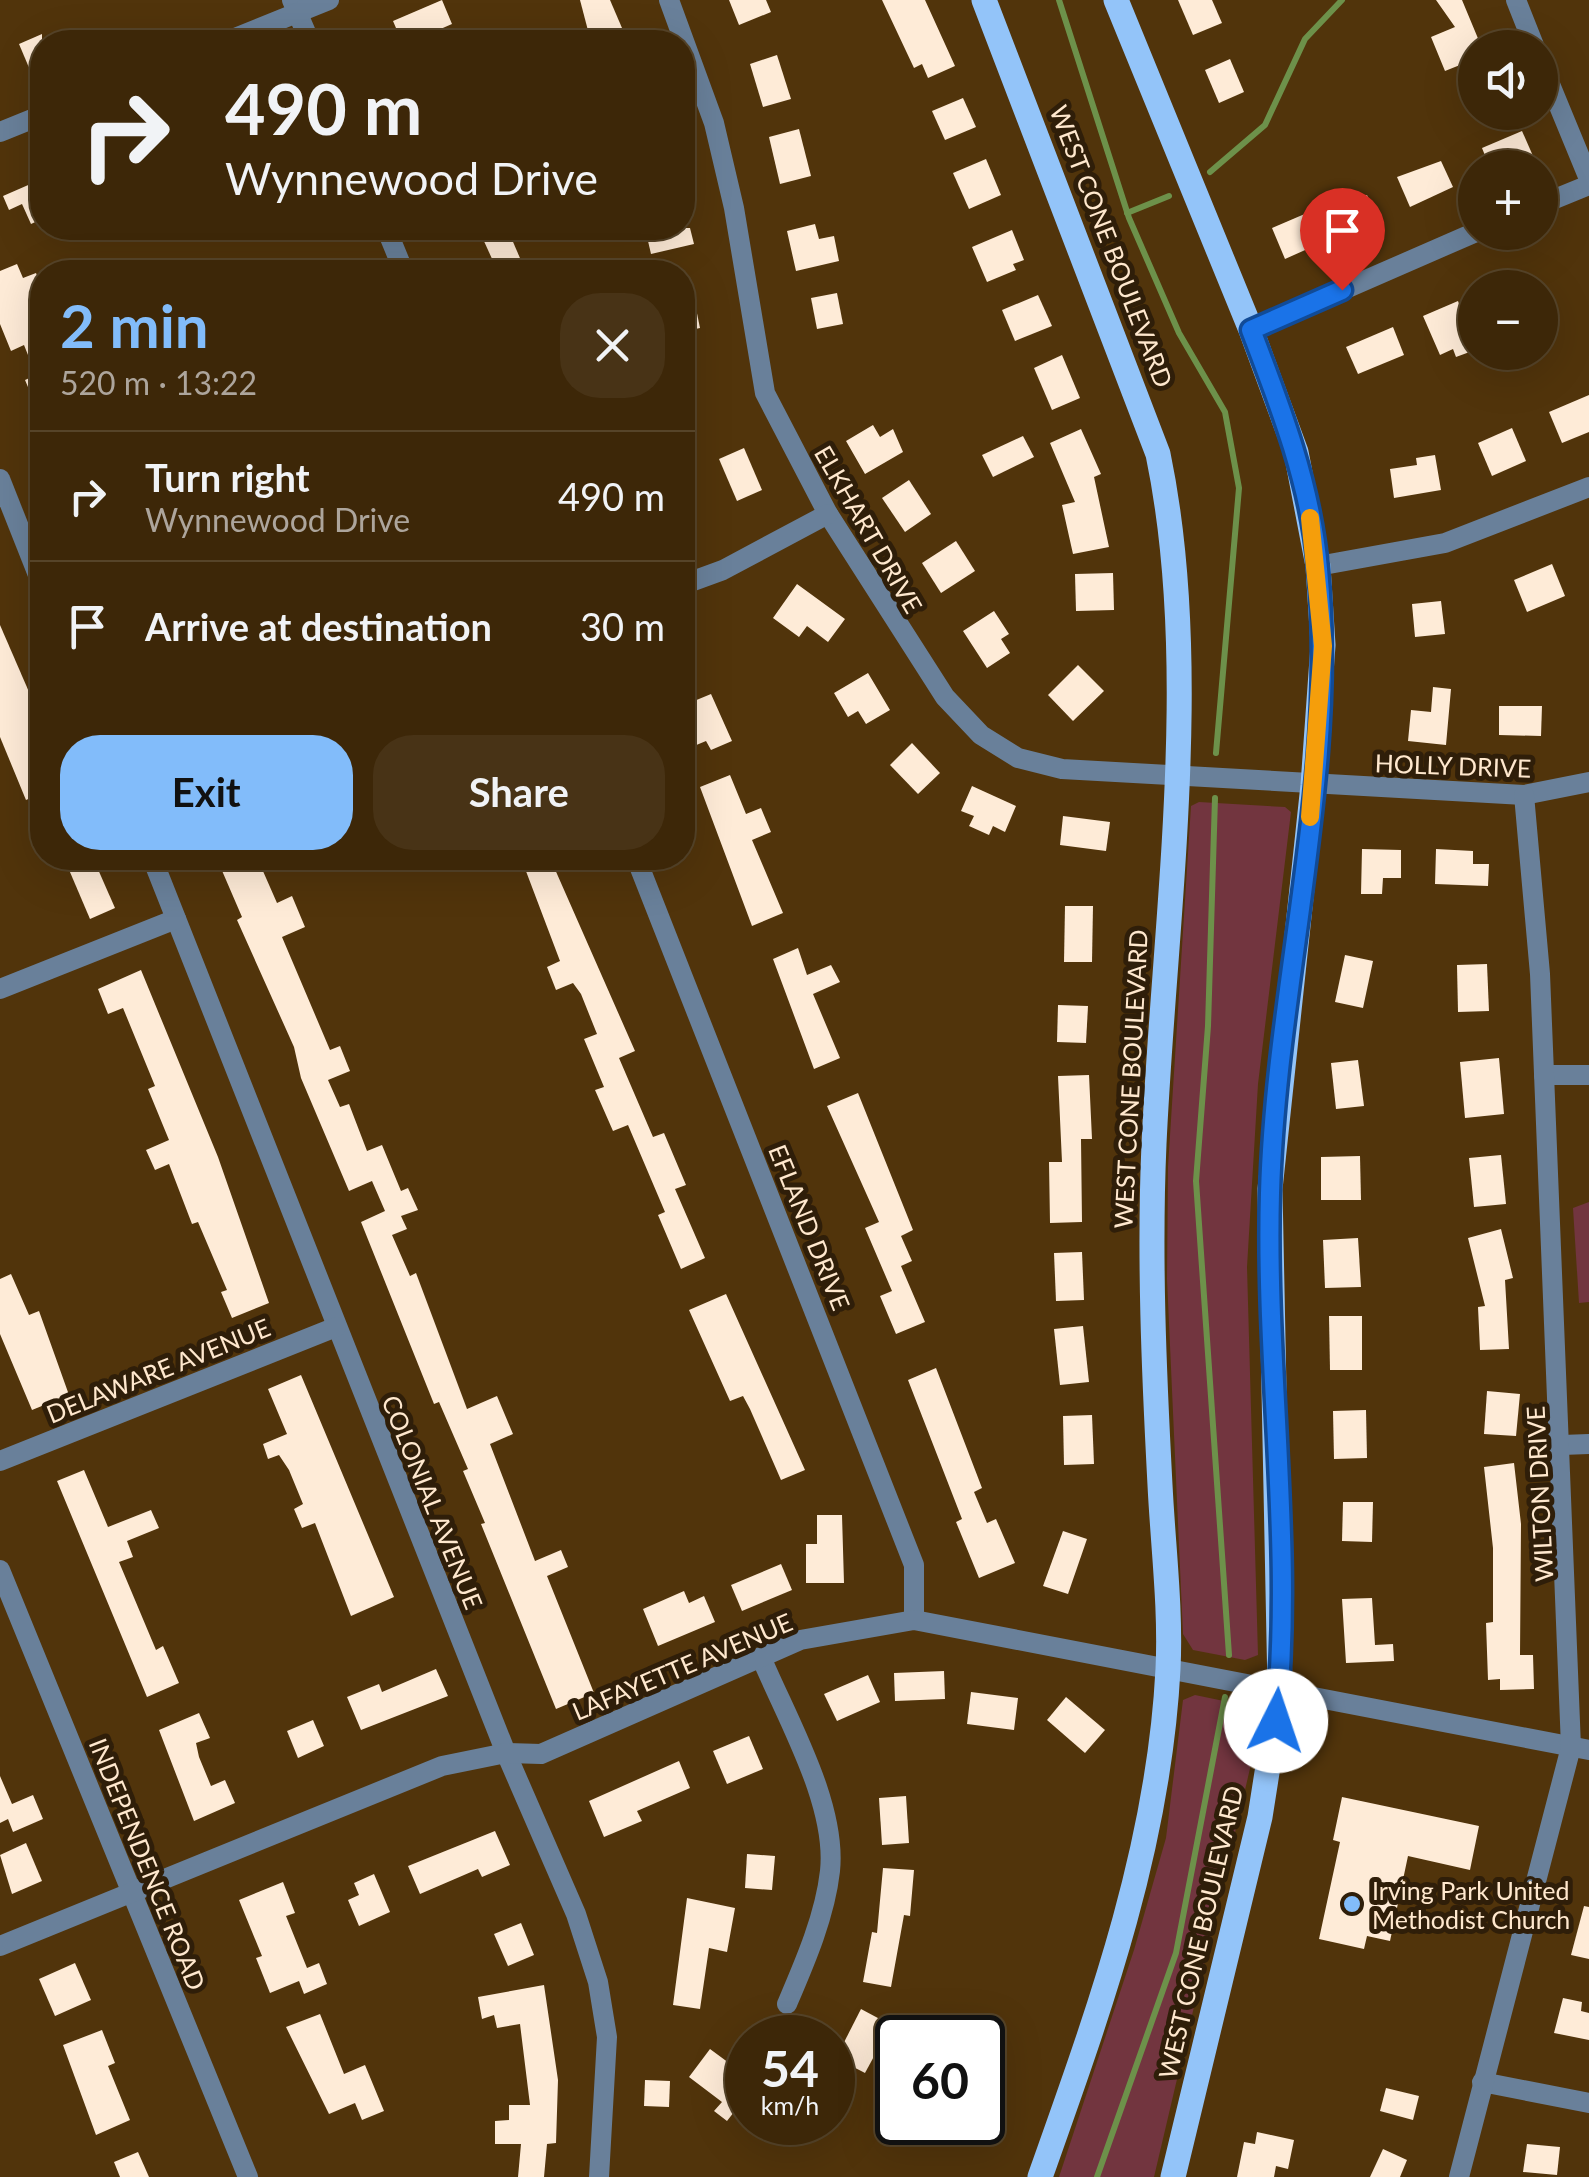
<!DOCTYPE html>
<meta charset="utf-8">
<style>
:root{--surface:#3d2708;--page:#483316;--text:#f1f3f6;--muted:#ada59c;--line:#564429;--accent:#82bcfa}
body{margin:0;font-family:Lato,sans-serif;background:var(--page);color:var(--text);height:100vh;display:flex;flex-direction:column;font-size:38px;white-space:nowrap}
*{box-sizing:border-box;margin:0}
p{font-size:32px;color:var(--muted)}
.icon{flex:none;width:55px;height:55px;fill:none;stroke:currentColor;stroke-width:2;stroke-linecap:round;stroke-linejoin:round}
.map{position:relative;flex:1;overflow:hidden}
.side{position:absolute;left:30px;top:260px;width:665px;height:610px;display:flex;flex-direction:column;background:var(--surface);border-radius:40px;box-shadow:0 10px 40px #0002,0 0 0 2px var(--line)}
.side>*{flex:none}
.top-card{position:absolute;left:30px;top:30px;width:665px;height:210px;border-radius:40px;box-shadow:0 10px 40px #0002,0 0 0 2px var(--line);background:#3d2708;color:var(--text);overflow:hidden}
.tools{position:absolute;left:1458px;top:30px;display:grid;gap:20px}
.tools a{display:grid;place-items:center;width:100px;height:100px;border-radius:50%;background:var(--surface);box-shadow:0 10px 40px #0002,0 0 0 2px var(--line);font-size:50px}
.speed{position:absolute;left:725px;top:2015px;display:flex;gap:20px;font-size:50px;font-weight:700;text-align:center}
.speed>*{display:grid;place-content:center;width:130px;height:130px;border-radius:50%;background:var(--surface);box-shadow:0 10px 40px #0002,0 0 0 2px var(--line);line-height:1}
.speed small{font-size:25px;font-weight:400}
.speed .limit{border:5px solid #111;border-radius:15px;background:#fff;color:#111}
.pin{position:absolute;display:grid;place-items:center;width:85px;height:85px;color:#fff;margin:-102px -42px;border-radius:50% 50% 50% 0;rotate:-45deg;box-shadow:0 0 10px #0007}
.pin .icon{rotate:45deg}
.me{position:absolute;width:110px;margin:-55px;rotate:4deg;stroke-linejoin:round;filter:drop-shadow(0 0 8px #0008)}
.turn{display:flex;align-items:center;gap:35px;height:210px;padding:0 30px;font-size:45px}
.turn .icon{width:130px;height:130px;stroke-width:2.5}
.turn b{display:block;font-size:70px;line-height:85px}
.round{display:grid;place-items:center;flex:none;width:105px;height:105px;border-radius:40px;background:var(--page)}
.headline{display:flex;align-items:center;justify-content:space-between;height:170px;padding:0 30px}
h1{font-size:60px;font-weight:700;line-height:75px;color:var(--accent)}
.button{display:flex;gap:20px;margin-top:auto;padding:20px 30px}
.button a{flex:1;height:115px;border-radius:40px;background:var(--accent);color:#111;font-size:40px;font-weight:700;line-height:115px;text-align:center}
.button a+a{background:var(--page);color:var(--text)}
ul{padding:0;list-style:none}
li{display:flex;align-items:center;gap:30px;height:130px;padding:0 30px;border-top:2px solid var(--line)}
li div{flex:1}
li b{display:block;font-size:38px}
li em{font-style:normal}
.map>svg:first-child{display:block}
.green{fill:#72353f}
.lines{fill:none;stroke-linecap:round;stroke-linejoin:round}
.stream{stroke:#6d914a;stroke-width:6}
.building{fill:#feebd7}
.street{stroke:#69809a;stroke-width:20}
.primary{stroke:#93c4f9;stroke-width:25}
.route-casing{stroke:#114b97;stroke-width:25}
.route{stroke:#1a73e8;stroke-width:18}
.slow{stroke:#f59e0b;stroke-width:18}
.poi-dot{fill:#82bcfa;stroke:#2f1e09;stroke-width:4}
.labels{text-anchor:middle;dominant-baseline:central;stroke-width:10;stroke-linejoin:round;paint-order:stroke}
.street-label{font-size:25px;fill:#ffe8ce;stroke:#2f1e09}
.poi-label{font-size:25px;fill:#ffe8ce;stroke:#2f1e09;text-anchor:start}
</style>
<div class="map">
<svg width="1589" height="2177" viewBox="0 0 1589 2177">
<rect width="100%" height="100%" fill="#51340b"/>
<g class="green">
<path d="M1199,802L1285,807L1291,812L1258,1084L1247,1267L1258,1655L1245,1660L1193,1650L1183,1634L1167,1279L1168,1167L1191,806Z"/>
<path d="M1589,1202V1302L1579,1303L1573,1208Z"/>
<path d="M1195,1695L1248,1706L1256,1721V1743L1154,2177H1059L1134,1950L1166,1838L1183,1700Z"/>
</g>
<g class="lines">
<g class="stream">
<path d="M1059,0L1129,218L1179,333L1225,412L1239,488L1216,753"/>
<path d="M1210,172L1265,125L1305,39L1342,0"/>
<path d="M1127,213L1169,196"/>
<path d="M1215,798L1208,1026L1196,1181L1229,1655"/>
<path d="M1097,2177L1176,1953L1225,1697"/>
</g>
</g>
<g class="building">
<path d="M442,0L452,24L429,34L432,42H402L393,21Z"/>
<path d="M580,0H610L628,42H591Z"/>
<path d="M729,0H766L771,12L739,25Z"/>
<path d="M882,0H925L955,66L928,78L922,64L914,68Z"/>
<path d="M1178,0H1212L1222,23L1193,35Z"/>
<path d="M1436,0H1462L1482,48H1475V59L1445,71L1431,37L1455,27Z"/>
<path d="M42,34V65L30,70L19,44Z"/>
<path d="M777,55L791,99L763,107L750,64Z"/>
<path d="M1230,59L1244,92L1219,103L1205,70Z"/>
<path d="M963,98L976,127L945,140L932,111Z"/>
<path d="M799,129L811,176L780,184L769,137Z"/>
<path d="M1522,131L1533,156L1505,168H1490L1482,148Z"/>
<path d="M986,159L1001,195L969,209L953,173Z"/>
<path d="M1441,161L1453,187L1410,207L1397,177Z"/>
<path d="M42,179V219L31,224L22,204L9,210L3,196Z"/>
<path d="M1367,195L1377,218L1285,259L1272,228L1307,213L1309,220Z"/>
<path d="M815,224L819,239L834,236L839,261L796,271L787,231Z"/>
<path d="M478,228H507L526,272H498Z"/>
<path d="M645,228H690L694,244L651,254Z"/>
<path d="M1012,230L1024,260L1013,264L1016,270L987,282L972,247Z"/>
<path d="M17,264L23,278L36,273L42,289V420L25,380L36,375L24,345L11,351L0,324V271Z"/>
<path d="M682,279H690L700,328L682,332Z"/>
<path d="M837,293L843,324L817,329L811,298Z"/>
<path d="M1038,295L1052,326L1015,341L1002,310Z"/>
<path d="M1458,301L1475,350L1456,357L1453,349L1440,355L1423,316Z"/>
<path d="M1393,327L1404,355L1358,374L1346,347Z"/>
<path d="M1062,355L1080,398L1052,410L1034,368Z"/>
<path d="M1589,395V432L1562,443L1549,412Z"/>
<path d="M873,425L880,437L893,429L903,452L865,474L846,441Z"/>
<path d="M1512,428L1526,461L1492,476L1478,443Z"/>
<path d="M1081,429L1101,474L1094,477L1109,547L1073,554L1062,505L1075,502L1050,443Z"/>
<path d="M1023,436L1034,457L993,477L982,455Z"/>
<path d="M744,448L762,490L737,501L719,459Z"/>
<path d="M1435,455L1441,490L1394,498L1390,469L1417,465L1416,458Z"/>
<path d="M909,480L931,514L905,532L882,498Z"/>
<path d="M956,541L975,571L941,593L922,563Z"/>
<path d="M1552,564L1565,596L1527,612L1514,580Z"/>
<path d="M1113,573L1114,610L1076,611L1075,574Z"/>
<path d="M797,584L845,619L828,642L807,626L799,637L773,618Z"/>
<path d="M1441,601L1445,634L1415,637L1412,604Z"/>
<path d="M994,611L1009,634L1001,639L1010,653L987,668L963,631Z"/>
<path d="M0,625L42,722V793L26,800L0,737Z"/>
<path d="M1078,665L1104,691L1073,721L1048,695Z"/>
<path d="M868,673L890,710L866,724L858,711L848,717L834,693Z"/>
<path d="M1433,687L1451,689L1446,745L1408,741L1411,710L1431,712Z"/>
<path d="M711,694L732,741L711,750L706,741L682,751V706Z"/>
<path d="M1499,706H1542L1541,736L1499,735Z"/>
<path d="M912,743L940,773L918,794L890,765Z"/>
<path d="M730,775L746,814L761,808L771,832L752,840L783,913L752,926L700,787Z"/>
<path d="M972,786L1016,806L1005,832L993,826L989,835L969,826L974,816L961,811Z"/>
<path d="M1063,816L1110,822L1106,851L1060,845Z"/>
<path d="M1362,849L1401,850V878H1383L1382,894H1361Z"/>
<path d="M1436,849L1473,851V864H1489L1488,886L1435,884Z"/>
<path d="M64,858H93L115,908L90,919Z"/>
<path d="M241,858L248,867L259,862L277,903L292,896L305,927L282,937L330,1050L340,1046L350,1071L328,1080L340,1107L349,1104L367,1151L382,1145L401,1191L408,1188L418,1210L401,1216L407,1229L392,1235L410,1276L416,1273L467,1409L497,1396L513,1434L490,1444L535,1561L561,1550L568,1567L547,1576L594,1693L556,1709L481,1524L485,1523L463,1471L468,1469L439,1402L434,1404L361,1222L385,1211L372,1181L349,1191L301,1078L294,1047L237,920L242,917L220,866Z"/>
<path d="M521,858H550L635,1051L619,1058L653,1137L664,1133L686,1185L675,1189L705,1258L681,1269L658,1215L665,1212L628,1125L613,1131L595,1090L604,1087L584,1039L597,1034L581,994L573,983L556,990L547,967L560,961Z"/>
<path d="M1065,906H1093L1092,962H1064Z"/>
<path d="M798,948L807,975L831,965L840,982L813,994L840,1058L814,1069L773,959Z"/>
<path d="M1345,955L1373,961L1363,1008L1335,1002Z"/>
<path d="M1487,964L1489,1011L1458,1012L1457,965Z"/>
<path d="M141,970L218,1157L269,1303L232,1318L221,1292L227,1290L198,1222L192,1224L169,1164L155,1170L146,1150L169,1140L148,1089L155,1086L123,1008L108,1014L98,989Z"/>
<path d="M1058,1005L1088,1006L1086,1043L1057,1042Z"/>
<path d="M1499,1058L1504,1114L1465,1118L1460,1062Z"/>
<path d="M1358,1060L1364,1106L1336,1109L1331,1063Z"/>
<path d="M1089,1075L1092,1139H1081L1082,1222L1050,1223L1049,1162H1062L1058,1076Z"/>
<path d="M858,1093L913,1230L901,1236L912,1261L901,1266L925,1322L896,1334L880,1296L892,1291L865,1228L879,1222L827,1106Z"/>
<path d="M1501,1155L1506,1204L1474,1207L1469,1158Z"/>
<path d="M1360,1156L1361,1200H1321V1157Z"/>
<path d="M1501,1229L1513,1278L1505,1280L1509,1349L1480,1350L1478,1307L1485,1306L1468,1238Z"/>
<path d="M1358,1238L1361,1287L1325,1288L1323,1240Z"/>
<path d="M1082,1252L1084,1300L1056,1301L1054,1253Z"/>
<path d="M11,1274L29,1315L39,1311L69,1395L32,1410L0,1334V1279Z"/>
<path d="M726,1294L805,1470L781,1480L750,1409L743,1396L730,1401L689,1310Z"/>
<path d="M1329,1316H1362V1370H1330Z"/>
<path d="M1083,1326L1089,1382L1060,1385L1054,1329Z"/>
<path d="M936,1368L982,1488L974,1492L987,1523L996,1519L1015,1563L979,1578L956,1522L962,1519L908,1380Z"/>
<path d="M301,1375L394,1597L351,1616L315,1523L302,1528L294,1509L303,1504L289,1470L279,1455L268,1459L263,1444L287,1434L268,1389Z"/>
<path d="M1487,1391L1520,1394L1516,1436L1484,1434Z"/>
<path d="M1366,1410L1367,1458L1334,1459L1333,1411Z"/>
<path d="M1092,1415L1094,1464L1064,1465L1063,1416Z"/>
<path d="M1514,1463L1521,1524L1520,1655H1533L1534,1689L1500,1690V1679L1488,1680L1486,1623L1493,1622V1548L1484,1467Z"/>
<path d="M84,1470L108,1527L151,1510L159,1528L127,1541L133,1557L119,1562L156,1650L163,1646L179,1683L147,1697L57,1481Z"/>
<path d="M1343,1502H1373L1372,1542L1342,1541Z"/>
<path d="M817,1515H842L844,1583H806V1544H817Z"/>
<path d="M1063,1531L1087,1539L1068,1594L1043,1586Z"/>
<path d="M781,1564L792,1590L742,1611L731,1585Z"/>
<path d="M684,1591L689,1603L704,1596L715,1622L658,1646L643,1609Z"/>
<path d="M1372,1598L1375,1645L1393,1644L1394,1661L1346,1663L1342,1599Z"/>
<path d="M436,1669L448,1696L361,1730L347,1697L379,1684L382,1692Z"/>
<path d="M944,1671L945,1699L895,1701L894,1673Z"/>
<path d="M868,1675L880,1702L837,1721L824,1694Z"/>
<path d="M971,1692L1018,1698L1014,1730L967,1724Z"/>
<path d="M1066,1697L1105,1730L1085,1753L1047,1720Z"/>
<path d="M199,1713L210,1738L196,1743L199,1757L211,1786L225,1780L235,1803L194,1821L159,1730Z"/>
<path d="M313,1720L324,1746L298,1758L287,1731Z"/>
<path d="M749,1736L763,1769L727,1784L713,1751Z"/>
<path d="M679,1761L690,1788L637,1811L642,1821L604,1837L589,1801Z"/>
<path d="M0,1776L12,1804L33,1795L43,1819L13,1832L8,1819L0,1823Z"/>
<path d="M906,1796L909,1843L882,1845L879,1798Z"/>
<path d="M1342,1797L1479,1826L1470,1870L1408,1856L1390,1941L1367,1936L1364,1949L1319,1939L1340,1842L1333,1840Z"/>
<path d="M495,1831L510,1865L482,1877L478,1869L420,1894L408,1866Z"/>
<path d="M26,1843L42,1881L12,1894L0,1855Z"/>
<path d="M747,1854L775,1856L772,1890L745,1888Z"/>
<path d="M883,1868L914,1870L910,1916L904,1915L891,1987L863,1982L872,1932L877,1933Z"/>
<path d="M374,1874L390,1912L359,1926L348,1900L359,1895L354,1883Z"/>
<path d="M283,1882L295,1913L286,1916L307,1968L319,1963L327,1984L304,1994L299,1981L270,1993L256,1958L262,1956L239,1900Z"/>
<path d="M687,1898L735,1908L727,1952L709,1948L700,2009L673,2005Z"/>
<path d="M1584,1906L1589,1907V1959L1571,1955Z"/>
<path d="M521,1923L534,1955L508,1966L494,1934Z"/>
<path d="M75,1963L91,2000L55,2016L39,1979Z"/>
<path d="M544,1985L558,2080L556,2143L547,2144L544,2177H518L521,2144H495V2121L509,2120V2105H530L520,2024L497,2028L494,2015L482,2019L478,1997Z"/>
<path d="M1563,1998L1582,2002L1581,2011L1589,2013V2040L1554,2033Z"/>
<path d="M861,2009L891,2025L865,2073L836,2058Z"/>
<path d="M320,2014L344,2074L365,2065L384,2111L362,2120L355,2103L329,2114L286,2027Z"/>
<path d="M102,2030L115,2063L108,2066L130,2120L96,2135L63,2045Z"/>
<path d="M710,2049L748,2077V2094L727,2121L714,2111L722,2102L689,2077Z"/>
<path d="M645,2080L670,2081L669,2107L644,2106Z"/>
<path d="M1386,2088L1419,2096L1413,2120L1380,2111Z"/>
<path d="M1257,2132L1294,2140L1288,2169L1276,2166L1274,2177H1237L1244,2142L1255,2144Z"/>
<path d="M1527,2144L1560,2147L1557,2175L1523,2172Z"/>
<path d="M1383,2149L1407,2160L1400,2177H1370Z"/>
<path d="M138,2152L149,2177H120L114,2162Z"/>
</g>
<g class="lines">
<g class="street">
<path d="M292,0L310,42"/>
<path d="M669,0L714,123L734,208L765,393L828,514L945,697L981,735L1018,758L1062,769L1524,795L1589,782"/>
<path d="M1516,0L1535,48"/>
<path d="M225,42L329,0"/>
<path d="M1540,60L1589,179"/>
<path d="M0,132L42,115"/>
<path d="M1540,205L1589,185"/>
<path d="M386,228L404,272"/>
<path d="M1251,330L1476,232"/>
<path d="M0,479L42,585"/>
<path d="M1318,566L1445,543L1589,487"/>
<path d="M682,585L723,570L828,514"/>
<path d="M152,858L506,1753L576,1914L598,1982L607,2037L599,2177"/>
<path d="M636,858L914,1565V1620"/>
<path d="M0,989L176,919"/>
<path d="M1544,1075H1589"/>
<path d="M1562,1445L1589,1444"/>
<path d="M0,1461L336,1327"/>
<path d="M0,1570L248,2177"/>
<path d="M761,1657C787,1719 837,1804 830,1871C825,1916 805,1962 787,2004"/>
<path d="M0,1946L442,1766L506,1753L541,1754L800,1640L914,1620L1589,1750"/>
<path d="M1482,2082L1589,2103"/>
<path d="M1459,2177L1571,1747L1540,974L1524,795"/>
</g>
<g class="primary">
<path d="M984,0L1158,454C1203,670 1164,922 1154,1144C1149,1257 1154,1372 1160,1485C1163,1546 1171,1609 1168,1669C1159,1847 1099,2011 1040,2177"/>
<path d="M1116,0L1251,330L1296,452L1318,566L1323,645L1313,785L1270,1189L1280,1690L1260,1817L1173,2177"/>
</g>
</g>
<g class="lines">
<g class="route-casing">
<path id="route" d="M1276,1721C1294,1546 1265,1369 1270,1193C1276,985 1338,778 1318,569C1311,486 1281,408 1251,330L1342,290"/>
</g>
<use href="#route" class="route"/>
<path class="slow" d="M1310,817L1323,646L1310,518"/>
</g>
<circle class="poi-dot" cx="1352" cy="1904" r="10"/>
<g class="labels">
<g class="street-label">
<text transform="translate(1112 246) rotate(69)">WEST CONE BOULEVARD</text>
<text transform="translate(869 529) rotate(60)">ELKHART DRIVE</text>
<text transform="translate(1453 765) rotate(2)">HOLLY DRIVE</text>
<text transform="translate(1130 1079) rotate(-87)">WEST CONE BOULEVARD</text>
<text transform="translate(810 1227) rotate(68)">EFLAND DRIVE</text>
<text transform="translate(158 1370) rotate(-22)">DELAWARE AVENUE</text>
<text transform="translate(1539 1494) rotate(-93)">WILTON DRIVE</text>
<text transform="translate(433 1502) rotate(68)">COLONIAL AVENUE</text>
<text transform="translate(682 1666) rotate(-23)">LAFAYETTE AVENUE</text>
<text transform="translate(148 1864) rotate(68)">INDEPENDENCE ROAD</text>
<text transform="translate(1200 1932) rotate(-77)">WEST CONE BOULEVARD</text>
</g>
<g class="poi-label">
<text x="1372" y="1890">Irving Park United<tspan x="1372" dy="29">Methodist Church</tspan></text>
</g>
</g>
</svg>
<div class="tools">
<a><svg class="icon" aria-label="sound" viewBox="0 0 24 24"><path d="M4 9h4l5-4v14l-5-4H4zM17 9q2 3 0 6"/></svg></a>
<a>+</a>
<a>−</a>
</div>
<div class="speed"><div>54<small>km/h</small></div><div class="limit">60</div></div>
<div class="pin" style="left:1342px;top:290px;background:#d93025"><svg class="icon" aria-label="arrive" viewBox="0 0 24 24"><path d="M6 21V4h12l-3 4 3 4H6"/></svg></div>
<svg class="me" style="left:1276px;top:1721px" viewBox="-20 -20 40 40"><circle r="19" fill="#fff"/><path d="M0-13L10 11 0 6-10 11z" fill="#1a73e8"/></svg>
<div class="top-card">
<div class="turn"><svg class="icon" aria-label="right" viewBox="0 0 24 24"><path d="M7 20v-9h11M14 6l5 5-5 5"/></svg><div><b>490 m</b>Wynnewood Drive</div></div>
</div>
<section class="side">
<div class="headline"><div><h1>2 min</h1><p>520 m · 13:22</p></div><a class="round"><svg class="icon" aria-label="close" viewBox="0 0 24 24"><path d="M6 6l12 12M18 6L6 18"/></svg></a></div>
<ul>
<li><svg class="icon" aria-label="right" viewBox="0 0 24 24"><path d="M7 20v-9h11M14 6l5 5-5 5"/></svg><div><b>Turn right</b><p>Wynnewood Drive</p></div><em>490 m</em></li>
<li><svg class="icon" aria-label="arrive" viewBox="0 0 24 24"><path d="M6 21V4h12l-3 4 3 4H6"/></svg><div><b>Arrive at destination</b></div><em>30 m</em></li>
</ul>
<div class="button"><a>Exit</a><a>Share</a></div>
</section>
</div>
